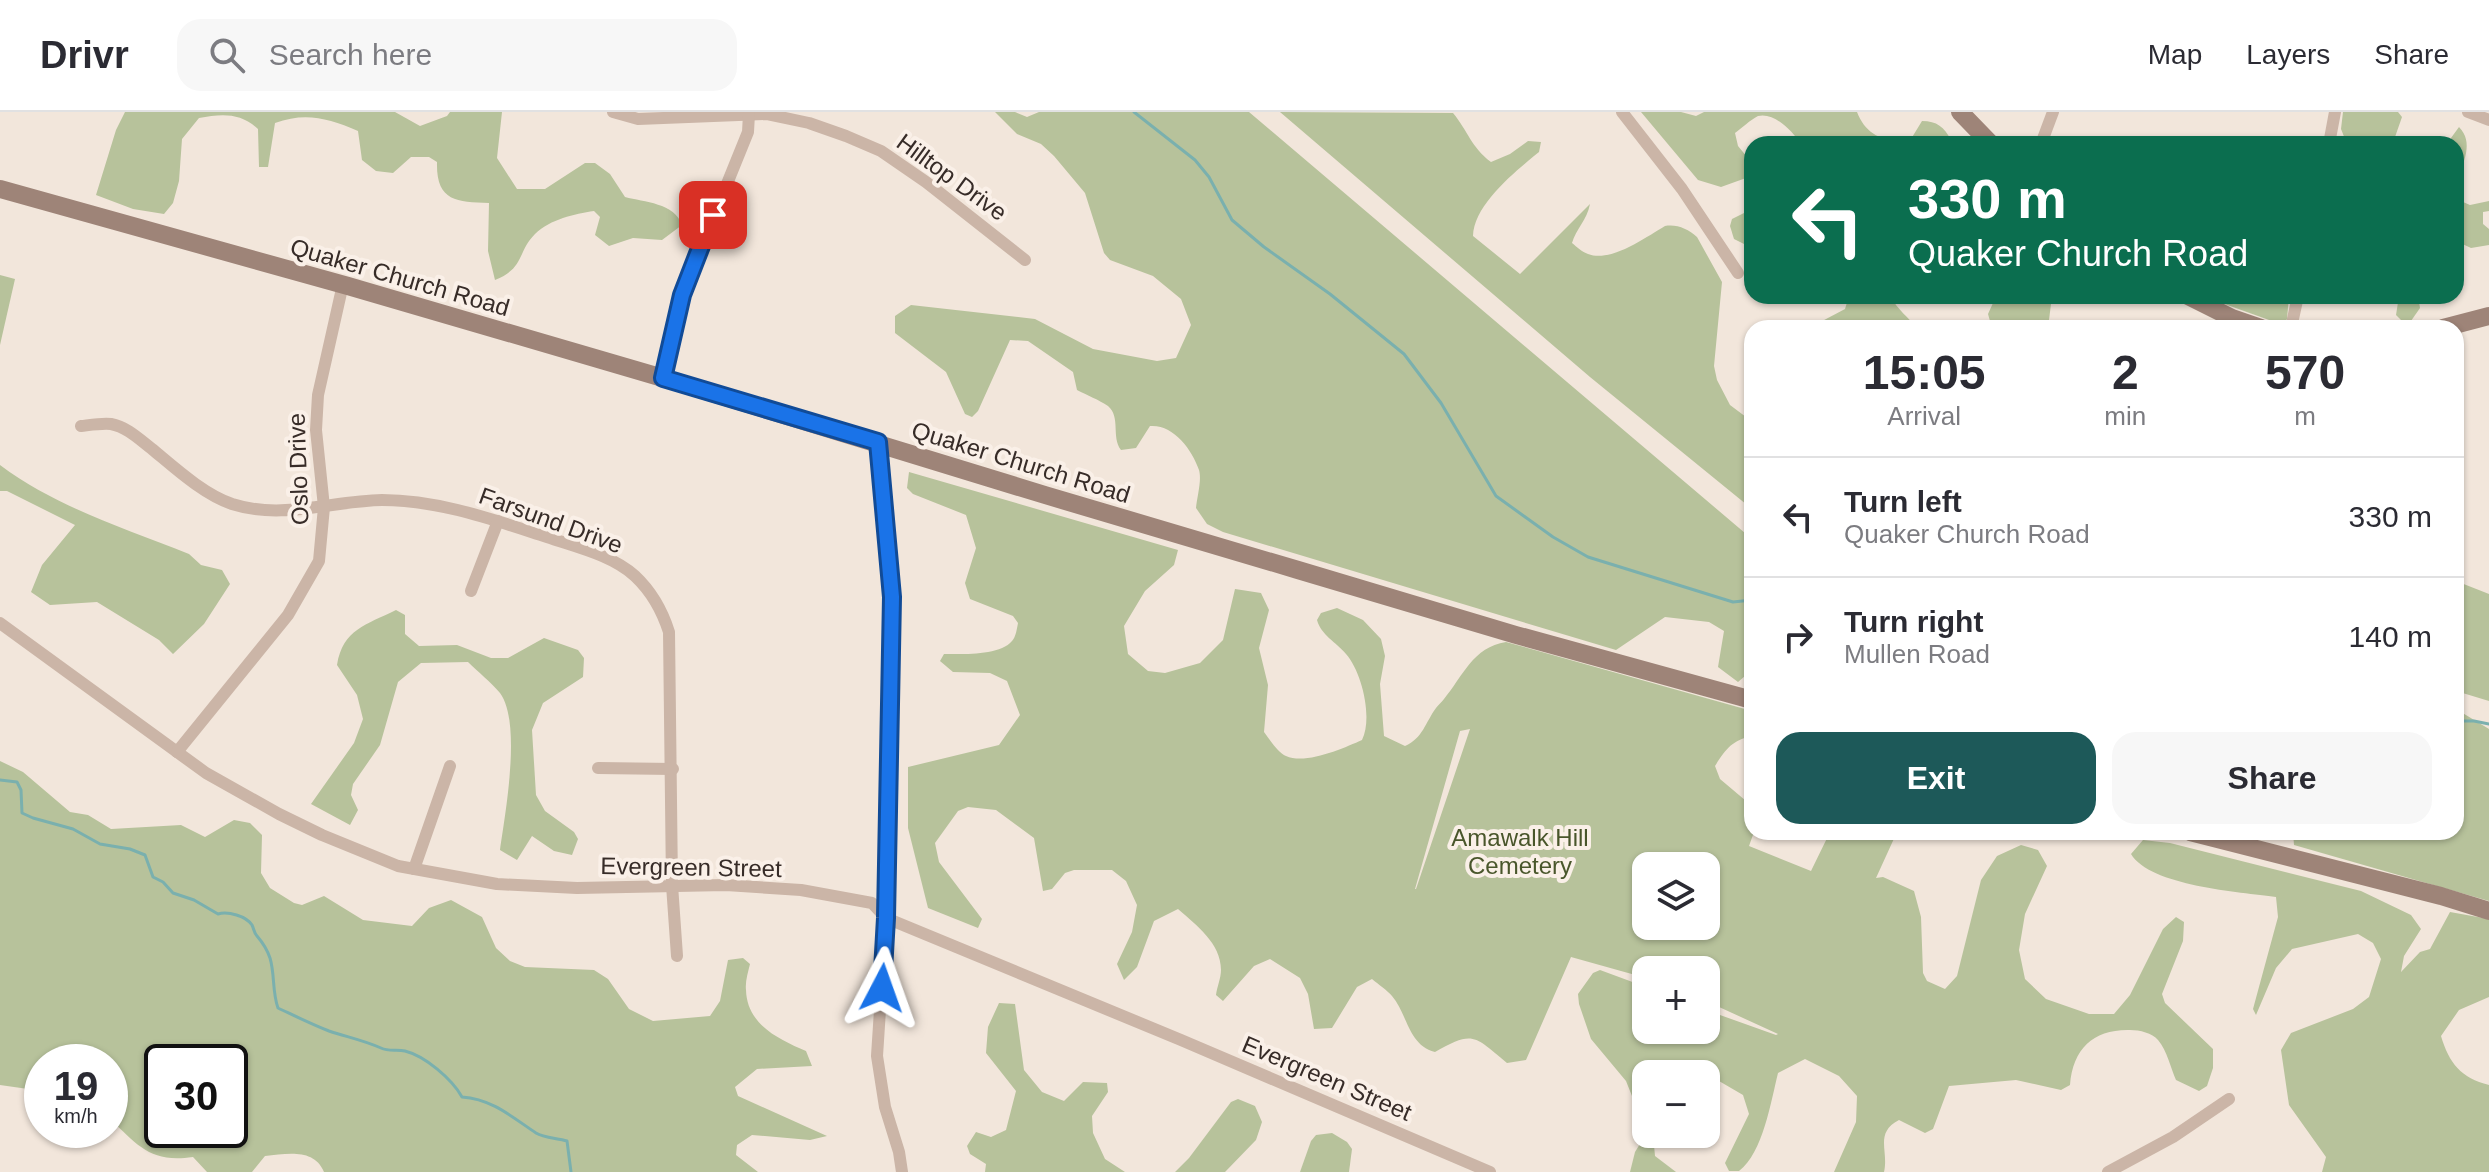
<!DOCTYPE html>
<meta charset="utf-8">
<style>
:root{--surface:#fff;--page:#f7f7f7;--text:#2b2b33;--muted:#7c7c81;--line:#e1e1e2;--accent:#1d5959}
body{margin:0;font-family:Helvetica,sans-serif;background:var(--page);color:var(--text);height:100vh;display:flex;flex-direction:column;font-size:30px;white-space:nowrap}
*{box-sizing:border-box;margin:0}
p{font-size:26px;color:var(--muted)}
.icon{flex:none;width:44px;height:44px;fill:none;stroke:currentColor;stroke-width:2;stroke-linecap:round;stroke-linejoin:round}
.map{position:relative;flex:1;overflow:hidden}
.side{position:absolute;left:1744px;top:208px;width:720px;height:520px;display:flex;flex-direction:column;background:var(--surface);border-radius:24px;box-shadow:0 2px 6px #0004}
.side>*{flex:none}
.hud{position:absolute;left:1744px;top:24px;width:720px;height:168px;border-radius:24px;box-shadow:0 2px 6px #0004;background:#0b6e4f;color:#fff;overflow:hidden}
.buttons{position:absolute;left:1632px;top:740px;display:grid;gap:16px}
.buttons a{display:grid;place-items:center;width:88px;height:88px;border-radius:16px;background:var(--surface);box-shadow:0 2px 6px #0004;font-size:40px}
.speed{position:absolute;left:24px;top:932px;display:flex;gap:16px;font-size:40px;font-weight:700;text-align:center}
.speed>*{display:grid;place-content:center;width:104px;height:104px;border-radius:50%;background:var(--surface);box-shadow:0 2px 6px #0004;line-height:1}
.speed small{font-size:20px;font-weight:400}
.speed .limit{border:4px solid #111;border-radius:12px;background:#fff;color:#111}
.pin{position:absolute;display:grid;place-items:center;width:68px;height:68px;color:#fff;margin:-34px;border-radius:16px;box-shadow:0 4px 12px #0006}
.me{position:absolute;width:88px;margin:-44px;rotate:4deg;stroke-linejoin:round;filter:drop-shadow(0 0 6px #0008)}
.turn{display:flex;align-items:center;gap:28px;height:168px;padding:0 32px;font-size:36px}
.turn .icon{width:104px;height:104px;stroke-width:2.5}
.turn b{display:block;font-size:56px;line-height:68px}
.eta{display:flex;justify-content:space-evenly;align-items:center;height:136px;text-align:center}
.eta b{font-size:48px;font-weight:700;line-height:56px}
.action{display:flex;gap:16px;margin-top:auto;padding:16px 32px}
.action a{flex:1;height:92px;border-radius:24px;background:var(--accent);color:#fff;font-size:32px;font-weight:700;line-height:92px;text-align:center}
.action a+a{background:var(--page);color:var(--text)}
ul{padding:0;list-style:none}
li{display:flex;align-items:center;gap:24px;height:120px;padding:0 32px;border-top:2px solid var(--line)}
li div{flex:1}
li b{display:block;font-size:30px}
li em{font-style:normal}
header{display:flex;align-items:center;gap:48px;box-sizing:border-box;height:112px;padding:0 40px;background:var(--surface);border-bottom:2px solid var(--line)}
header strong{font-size:38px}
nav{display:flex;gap:44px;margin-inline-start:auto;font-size:28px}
.search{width:560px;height:72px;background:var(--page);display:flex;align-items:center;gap:20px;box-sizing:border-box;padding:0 28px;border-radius:24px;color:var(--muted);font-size:30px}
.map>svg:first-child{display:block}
.green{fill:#b7c29b;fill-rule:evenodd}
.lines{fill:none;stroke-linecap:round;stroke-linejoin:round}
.stream{stroke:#7ab0ae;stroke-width:3}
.street{stroke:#cbb5a7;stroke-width:12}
.secondary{stroke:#9e8478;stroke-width:18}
.route-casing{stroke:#114b97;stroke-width:20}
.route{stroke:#1a73e8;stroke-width:14}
.labels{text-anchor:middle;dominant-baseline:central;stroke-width:8;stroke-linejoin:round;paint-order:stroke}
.street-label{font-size:24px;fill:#372c28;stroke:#faf0e8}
.park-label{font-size:24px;fill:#49562b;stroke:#faf0e8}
</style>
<header>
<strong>Drivr</strong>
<div class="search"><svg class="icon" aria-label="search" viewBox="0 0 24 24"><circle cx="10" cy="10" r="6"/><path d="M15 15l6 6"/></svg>Search here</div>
<nav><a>Map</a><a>Layers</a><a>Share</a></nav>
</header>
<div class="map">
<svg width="2489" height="1060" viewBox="0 0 2489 1060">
<rect width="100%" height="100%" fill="#f2e6db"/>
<g class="green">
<path d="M125,0H395L420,14L447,4L450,0H502L497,46L517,77H545L585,51H595L610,62L625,85C644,90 675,91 682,113L662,128L633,126L609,134L595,123L600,105L594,99C574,102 551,107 535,122C517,140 525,156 495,168L488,139L489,91C456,90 436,89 437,50L429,45H411L393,61L376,59L362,48L358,19C328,6 305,0 275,11L268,55H259L258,17C240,0 221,2 199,6L182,27L179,69L173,91L164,102L133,97L96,83L116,18Z"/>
<path d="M995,0H1015L1027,5L1039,0H1249L1752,427V558L1738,570L1718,555L1724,519L1709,510L1665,505L1616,538L1223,420L1207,412L1196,396C1197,385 1202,368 1199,358C1192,337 1173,312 1150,314L1136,336L1121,338C1111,325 1121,305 1108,294C1099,288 1087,283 1077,278L1073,260L1028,229L1010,228L978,299L972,305L965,302L946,260L895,221V204L911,193L1035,207L1093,237L1157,249L1176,246L1191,213L1181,187L1153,164L1110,148L1104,141L1085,81L1054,44L1041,32L1017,22Z"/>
<path d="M1280,0L1453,1C1468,19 1471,35 1491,50L1510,42L1528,29L1541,30L1539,40C1516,59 1474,92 1473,124L1520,162L1590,92C1587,108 1576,117 1572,131C1577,135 1582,140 1588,142C1611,151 1646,125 1665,114C1677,112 1688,117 1697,125L1722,170L1714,254L1717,268L1730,293L1746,305L1752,307V397L1590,265Z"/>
<path d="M1641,0H1681L1696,4L1704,0H1857C1866,24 1887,32 1911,27L1922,9C1937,9 1944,15 1951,28L1947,32H1801C1793,20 1775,0 1758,4C1750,8 1742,16 1735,21L1738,34L1752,51L1746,66L1721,75L1698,68Z"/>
<path d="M2343,0H2398L2402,5L2395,25L2398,32H2347L2341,17Z"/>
<path d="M2459,15C2474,30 2464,51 2456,68V32H2450L2451,26Z"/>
<path d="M2456,87L2470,93L2489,89V99L2483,100V112L2489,117V133L2471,136L2456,129Z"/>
<path d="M1752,97V131L1744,132L1734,127L1730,114L1732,107Z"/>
<path d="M0,163L15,167L0,233Z"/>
<path d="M1849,184H1890C1899,199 1907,204 1917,216H1809L1845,197Z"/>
<path d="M2033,184H2052L2048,216H1992L1988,202L1993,191L2011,187L2029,191Z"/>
<path d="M2214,184H2289L2287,207L2283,213L2219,190Z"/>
<path d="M2399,184H2418L2420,196L2411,209H2402L2396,203Z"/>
<path d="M0,353C56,395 124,416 189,442L201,453L222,458L230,472L204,512L173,542L159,528L97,490L50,493L31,480L42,453L75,413L7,379H0Z"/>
<path d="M909,360L1178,438L1174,453L1145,479L1124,514L1128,542L1148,559L1165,561L1200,551L1223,528L1235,477L1261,481L1269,498L1259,536L1268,573L1264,620C1270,628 1278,641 1286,644C1306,653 1344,636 1362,628C1373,606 1362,560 1346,542C1336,530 1321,523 1317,508L1321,501L1337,496L1363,508L1381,527L1385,544L1380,572L1384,624L1405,634C1423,626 1425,611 1436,596C1439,592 1441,591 1444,587C1463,564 1473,535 1506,530L1752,599V624C1732,628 1725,638 1715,654L1720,667L1752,694V720H1754L1749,734L1811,759L1830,720H1897L1876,766L1883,765L1914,779L1921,805L1923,861L1927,869L1945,877L1957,864L1981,768L1997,744L2021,733L2038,738L2047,754L2025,802L2019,838L2025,867L2046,887L2089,902H2114L2130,883L2163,817L2176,805L2184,810L2183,829L2162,882L2165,891L2213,937V956L2207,974L2199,979L2176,968C2171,957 2167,938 2158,928C2152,921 2140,918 2130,918C2094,917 2073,936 2070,973L2061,978L2016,968L1949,974L1933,1017L1925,1021L1899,1008C1874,1021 1889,1039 1884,1060H1834L1856,1010L1857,984L1839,964L1805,947L1778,961C1771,989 1763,1041 1739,1059H1729L1725,1051L1749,1002L1743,983L1719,969L1706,972V962H1646V1022H1653L1655,1044L1676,1060H1630L1635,1040L1643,1027L1642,1009L1626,969L1591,927L1579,892L1578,882L1593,861L1600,858L1646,875V918H1706V898L1776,923L1778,922L1706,889V858H1646V866L1571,845L1526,948L1507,951C1474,924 1474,918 1435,940C1408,933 1408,903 1392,884C1387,878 1379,873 1372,867L1357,875L1332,916L1314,917L1308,882L1300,866L1270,847L1254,854L1223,889L1216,883C1217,875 1221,866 1221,858C1221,831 1196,813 1178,797L1154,809L1137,855L1124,868L1117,852L1132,820L1137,793L1126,769L1112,758H1074L1065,761L1052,777L1043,779L1034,726L996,698L968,695L958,699L935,731L939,750L982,807L978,816L928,796L908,716V655L999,633L1020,603L1007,569L990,561L953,560L940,549L944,542C961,542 1000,544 1012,529C1016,525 1017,516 1018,511L1013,504L970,487L965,471L976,436L966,403L913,382L907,376ZM1470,617L1416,777H1415L1460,619ZM1646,754H1706V814H1646Z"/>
<path d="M2456,469L2489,482V589L2456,579Z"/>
<path d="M396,498L405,503V522L419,534L457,533L491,546H508L544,526L578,538L584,546L583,565L543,591L532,618L536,683L545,699L574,720L578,727L572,743L554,739L532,724L517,748L500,738C505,702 522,611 500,581C491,570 478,560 468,550L421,551L398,570L380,633L353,672L351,683L358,698L350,713L311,692L354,631L363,607L357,583L337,553C343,517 366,513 396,498Z"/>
<path d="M2456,597L2489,617V789L2294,733L2293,720H2456Z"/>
<path d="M0,649L23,660L70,700L88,703L111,717L181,713L205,725L234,708L250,711L262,723L261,761L270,776L294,791L302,793L324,784L363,808L412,814L429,796L451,788L482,805L496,836L510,849L525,855L594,858L608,867L629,897L653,909L710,904L720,889L728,848L743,846L750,852C748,860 745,870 746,878C747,913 779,927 806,939L812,954L757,957L735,975L738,984L827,1024L810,1028L752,1023L737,1033L736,1043L758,1060H324C314,1036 287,1042 265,1044L252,1060H207L193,1045C150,1051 139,1034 110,1007V950H42V979L0,973ZM162,950H230V1018H162Z"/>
<path d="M2143,728L2170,731L2361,779L2411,803L2421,817L2404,844L2401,860L2420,840L2430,837L2450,800L2489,807V885L2459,898L2441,924C2449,951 2461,966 2489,973V1060H2322L2326,1045L2289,993L2281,938L2291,921L2353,897L2369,885L2381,847L2373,831L2358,822L2292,837L2276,856L2256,903L2253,897L2278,805L2276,785C2240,780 2150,774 2131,742Z"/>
<path d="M999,891L1015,892L1024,958L1042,980L1064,989L1083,970L1107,971L1108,980L1092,1004L1093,1021L1105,1047L1125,1060H985L986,1052L970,1042L967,1034L976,1020L991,1025L1006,1018L1016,979L986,941L988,915Z"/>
<path d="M1238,987L1255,994L1262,1010L1256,1028L1225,1060H1175L1189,1046L1231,990Z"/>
<path d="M1332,1021L1347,1030L1352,1037L1349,1060H1300L1311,1029L1316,1023Z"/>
</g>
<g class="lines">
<g class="stream">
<path d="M1134,0L1195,48L1209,65L1232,108L1264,135L1330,182L1404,242L1441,291L1496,384L1553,425L1588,445L1733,490L1752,488"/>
<path d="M2456,609H2474L2489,612"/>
<path d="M0,668L17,670L21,678L22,701L33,706L73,717L100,732L130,737L145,743L153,765L163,770L173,781L194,788L218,802C228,799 246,804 252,813C254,817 254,821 257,824C263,831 267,837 270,846C275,863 272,879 278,896C295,904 311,912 329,919C347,925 363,928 381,936C389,940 397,937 405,939C425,944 452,967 462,985C492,987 512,1005 536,1021C544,1026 557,1026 567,1029L571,1060"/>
</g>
<g class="street">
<path d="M613,0L638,7L766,2L809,11L846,24L881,39L926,70L1025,148"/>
<path d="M1622,0L1682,77L1738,161"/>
<path d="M2468,0L2489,8"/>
<path d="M2041,32L2053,0"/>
<path d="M2329,32L2335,0"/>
<path d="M2291,216L2298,184"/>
<path d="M663,266L682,183L748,20L749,2"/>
<path d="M81,314C90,313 102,311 111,312C127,315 139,327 152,337C175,356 203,382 232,392C282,408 331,389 382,388C439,388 494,408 547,425C576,435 612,443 635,464C652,480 662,498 669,520L672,773L677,844"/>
<path d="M878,330L892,485L886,806L877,944L885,995L899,1040L902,1060"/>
<path d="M471,479L498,409"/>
<path d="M0,511L206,661L279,702L322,723L398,754L497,772L577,776L726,773L801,778L872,791L886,806L1181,928L1490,1060"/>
<path d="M177,640L288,503L319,449L324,395L316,318L318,283L343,172"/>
<path d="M598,656L673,657"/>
<path d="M414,757L450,654"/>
<path d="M2108,1060L2173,1025L2229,987"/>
</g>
<g class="secondary">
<path d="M1960,0L1991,32"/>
<path d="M0,77L348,174L663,266L1045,383L1298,458L1516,523L1752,588"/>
<path d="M2188,184L2232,206L2261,216"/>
<path d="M2443,216L2489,204"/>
<path d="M2190,720L2441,784L2489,799"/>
</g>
</g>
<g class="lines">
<g class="route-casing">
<path id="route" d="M713,103L682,183L663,266L878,330L892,485L886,806L882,876"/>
</g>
<use href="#route" class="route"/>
</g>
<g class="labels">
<g class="street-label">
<text transform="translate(952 65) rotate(36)">Hilltop Drive</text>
<text transform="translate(400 165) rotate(16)">Quaker Church Road</text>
<text transform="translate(1021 350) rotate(17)">Quaker Church Road</text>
<text transform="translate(298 357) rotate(-92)">Oslo Drive</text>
<text transform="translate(551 408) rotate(20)">Farsund Drive</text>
<text transform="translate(691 755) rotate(1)">Evergreen Street</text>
<text transform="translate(1327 966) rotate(23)">Evergreen Street</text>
</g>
<g class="park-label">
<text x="1520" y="725">Amawalk Hill<tspan x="1520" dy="28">Cemetery</tspan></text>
</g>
</g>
</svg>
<div class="buttons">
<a><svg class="icon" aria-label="layers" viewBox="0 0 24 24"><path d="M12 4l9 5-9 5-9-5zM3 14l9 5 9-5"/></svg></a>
<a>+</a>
<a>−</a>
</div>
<div class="speed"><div>19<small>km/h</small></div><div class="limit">30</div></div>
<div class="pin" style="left:713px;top:103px;background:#d93025"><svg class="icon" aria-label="arrive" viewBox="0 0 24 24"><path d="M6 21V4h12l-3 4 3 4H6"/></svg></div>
<svg class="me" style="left:882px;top:876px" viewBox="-20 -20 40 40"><path d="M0-17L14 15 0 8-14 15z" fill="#1a73e8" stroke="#fff" stroke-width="4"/></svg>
<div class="hud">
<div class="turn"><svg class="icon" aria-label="left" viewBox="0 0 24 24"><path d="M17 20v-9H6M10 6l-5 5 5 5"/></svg><div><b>330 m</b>Quaker Church Road</div></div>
</div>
<section class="side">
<div class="eta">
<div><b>15:05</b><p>Arrival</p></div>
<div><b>2</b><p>min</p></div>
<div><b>570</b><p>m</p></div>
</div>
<ul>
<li><svg class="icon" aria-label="left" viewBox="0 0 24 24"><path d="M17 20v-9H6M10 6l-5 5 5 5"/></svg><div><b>Turn left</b><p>Quaker Church Road</p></div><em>330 m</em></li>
<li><svg class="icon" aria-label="right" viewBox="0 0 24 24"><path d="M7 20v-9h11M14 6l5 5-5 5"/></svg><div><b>Turn right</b><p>Mullen Road</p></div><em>140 m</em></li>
</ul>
<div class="action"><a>Exit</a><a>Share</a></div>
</section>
</div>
